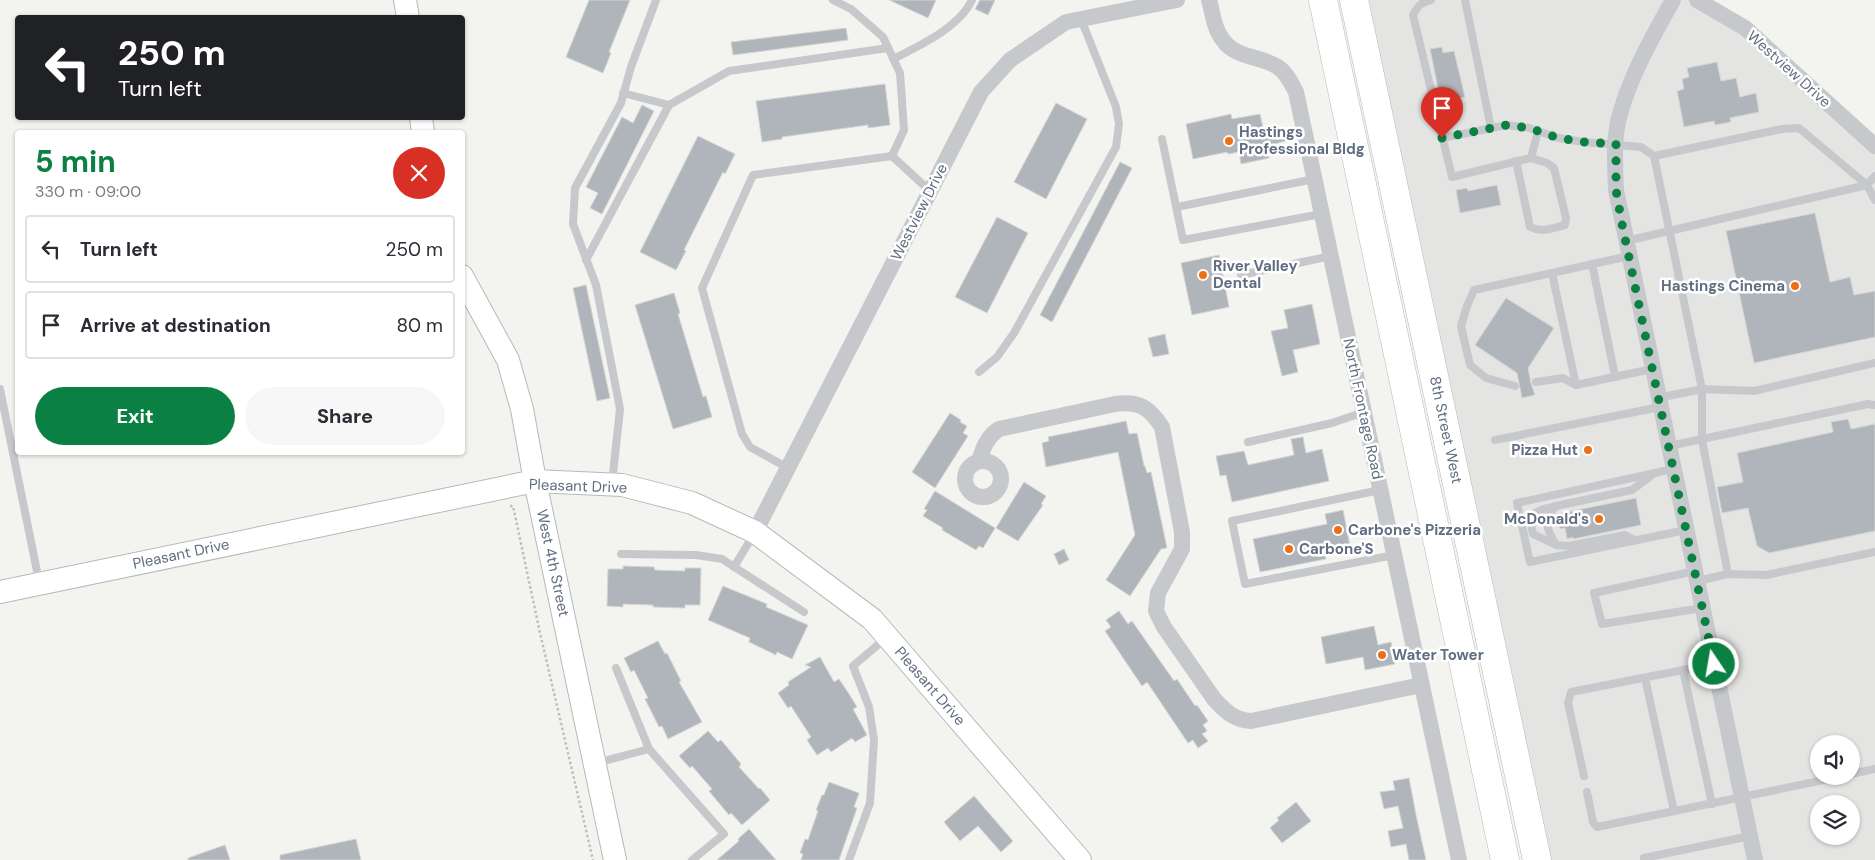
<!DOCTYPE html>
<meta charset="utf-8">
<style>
:root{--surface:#fff;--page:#f7f7f7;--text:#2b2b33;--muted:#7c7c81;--line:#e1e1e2;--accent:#0b8043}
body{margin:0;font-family:"DM Sans",sans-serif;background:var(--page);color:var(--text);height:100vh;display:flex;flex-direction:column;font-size:19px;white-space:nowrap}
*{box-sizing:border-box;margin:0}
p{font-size:16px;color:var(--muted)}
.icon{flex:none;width:28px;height:28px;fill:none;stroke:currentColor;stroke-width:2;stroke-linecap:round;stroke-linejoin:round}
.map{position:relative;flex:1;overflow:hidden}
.drawer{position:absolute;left:15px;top:130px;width:450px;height:325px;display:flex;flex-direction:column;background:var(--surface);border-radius:5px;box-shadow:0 1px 4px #0004}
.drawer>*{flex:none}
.hud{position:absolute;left:15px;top:15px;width:450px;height:105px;border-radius:5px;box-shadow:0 1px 4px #0004;background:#202124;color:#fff;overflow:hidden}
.buttons{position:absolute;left:1810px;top:735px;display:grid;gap:10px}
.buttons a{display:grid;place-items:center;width:50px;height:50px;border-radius:50%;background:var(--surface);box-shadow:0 1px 4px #0004;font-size:25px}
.pin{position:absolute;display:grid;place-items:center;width:42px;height:42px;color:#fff;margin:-51px -21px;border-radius:50% 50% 50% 0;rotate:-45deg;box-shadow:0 0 5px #0007}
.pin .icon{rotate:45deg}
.me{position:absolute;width:55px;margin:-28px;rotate:348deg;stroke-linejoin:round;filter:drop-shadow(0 0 4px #0008)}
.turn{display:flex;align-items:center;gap:18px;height:105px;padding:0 20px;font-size:22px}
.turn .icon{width:65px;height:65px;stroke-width:2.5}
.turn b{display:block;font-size:35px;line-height:42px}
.round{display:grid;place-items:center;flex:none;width:52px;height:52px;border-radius:26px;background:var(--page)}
.headline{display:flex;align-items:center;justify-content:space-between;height:85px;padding:0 20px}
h1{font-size:30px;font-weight:700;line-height:38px;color:var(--accent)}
.cta{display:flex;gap:10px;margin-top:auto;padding:10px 20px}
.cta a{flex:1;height:58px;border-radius:30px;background:var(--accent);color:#fff;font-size:20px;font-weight:700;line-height:58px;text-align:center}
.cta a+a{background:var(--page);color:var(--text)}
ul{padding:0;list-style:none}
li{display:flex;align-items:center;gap:15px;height:68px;margin:0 10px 8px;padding:0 10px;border:2px solid var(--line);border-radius:5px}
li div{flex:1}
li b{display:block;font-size:19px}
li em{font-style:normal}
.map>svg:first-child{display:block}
.built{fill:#e4e5e3;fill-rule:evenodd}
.building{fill:#b0b5bb;stroke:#d5d5d3}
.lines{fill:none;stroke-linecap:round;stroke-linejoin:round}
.secondary-casing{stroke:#b5b9be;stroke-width:24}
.highway-casing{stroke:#b5b8bb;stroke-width:29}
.path{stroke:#bdbec0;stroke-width:2.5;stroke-dasharray:2.5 2.5;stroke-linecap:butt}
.lane{stroke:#c6c8cc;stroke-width:8}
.street{stroke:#c6c8cc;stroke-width:16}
.secondary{stroke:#fff;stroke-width:22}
.highway{stroke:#fff;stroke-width:28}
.route{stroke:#0b8043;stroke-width:9;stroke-dasharray:0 16.2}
.poi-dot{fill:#eb7019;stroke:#fff;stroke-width:2}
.labels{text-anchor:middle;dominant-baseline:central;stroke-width:5;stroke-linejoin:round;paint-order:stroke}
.street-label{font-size:15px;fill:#616e82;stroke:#fff}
.poi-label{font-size:15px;font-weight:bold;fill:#616e82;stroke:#fff;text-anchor:start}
</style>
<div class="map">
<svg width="1875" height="860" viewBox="0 0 1875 860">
<rect width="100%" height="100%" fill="#f3f4f0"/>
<path class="built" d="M1354,0H1697L1745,28L1875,146V860H1537ZM1819,744H1851V776H1819ZM1819,804H1851V836H1819Z"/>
<g class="building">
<path d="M589,0H630L609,52L611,53L603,73L566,57Z"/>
<path d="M889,0H936L928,18Z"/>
<path d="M980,0H995L988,15L975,9Z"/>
<path d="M846,28L848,40L733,55L731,42Z"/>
<path d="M1442,47L1443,53L1454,51L1465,97L1443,101L1441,87L1438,88L1430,49Z"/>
<path d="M1717,62L1721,81L1736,78L1740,97L1756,93L1759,112L1730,118L1731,122L1715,125L1714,121L1684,127L1677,91L1684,89L1682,79L1689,77L1687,68Z"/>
<path d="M885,84L890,125L868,128V125L782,137V139L762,142L756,101Z"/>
<path d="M1056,103L1087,119L1046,199L1014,182Z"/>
<path d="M642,105L654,111L602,214L590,208L598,193L586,187L622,117L633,123Z"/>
<path d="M1231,114L1232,119L1260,114L1265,136L1287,132L1289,140L1267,146L1269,158L1241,164L1239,152L1228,154L1227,152L1193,159L1186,124Z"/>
<path d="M698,136L735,154L725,174L723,172L684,250L686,251L676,270L640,252Z"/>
<path d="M1120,162L1132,168L1052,322L1040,315Z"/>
<path d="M1497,185L1501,205L1460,213L1456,190L1467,188L1468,191Z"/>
<path d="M1815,213L1830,282L1850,277L1854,295L1875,291V337L1754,363L1726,231Z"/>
<path d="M997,217L1028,233L987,313L955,297Z"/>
<path d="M1219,255L1229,307L1192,315L1181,263Z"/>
<path d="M586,285L610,398L597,401L573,288Z"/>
<path d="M674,293L680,313L678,314L703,397L706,396L712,417L673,429L635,305Z"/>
<path d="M1506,298L1554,328L1528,368L1531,383L1535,395L1522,398L1517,373L1475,345Z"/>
<path d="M1312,304L1320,344L1293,350L1298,372L1282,376L1271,331L1288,328L1284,310Z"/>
<path d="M1165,334L1169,354L1153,357L1148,338Z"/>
<path d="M950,413L961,420L960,422L967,426L963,433L968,436L935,488L912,472Z"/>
<path d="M1848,419L1851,429L1875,424V531L1769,553L1757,546L1748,508L1722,513L1717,487L1743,482L1737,453L1833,432L1831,422Z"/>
<path d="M1126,421L1129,434L1137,433L1144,466H1145L1147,473L1151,472L1167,548L1161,549L1130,596L1106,580L1135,535L1118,452L1046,467L1042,443L1049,441L1048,437Z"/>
<path d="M1303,437L1306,453L1322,449L1329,481L1232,502L1226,475L1220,476L1216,456L1244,451L1248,465L1294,455L1291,439Z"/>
<path d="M1024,482L1046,496L1041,504L1043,505L1018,541L996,528Z"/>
<path d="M935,491L995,528L983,548L979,546L976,550L942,530L943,528L923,516L927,510L924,509Z"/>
<path d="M1636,498L1641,525L1573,539V537L1567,539L1565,528L1560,529L1557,514Z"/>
<path d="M1343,510L1350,546L1324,552L1326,559L1260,572L1253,539L1327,524L1325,514Z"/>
<path d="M1064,549L1069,560L1059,565L1054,554Z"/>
<path d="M623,566L654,567L655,570L685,571V568H701L700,605H685V608L653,607V605L623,604V607L607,606L608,569H623Z"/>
<path d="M723,586L767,604L766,607L808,625L792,659L777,652L776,655L749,642L750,638L708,620Z"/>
<path d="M1119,611L1128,624L1132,621L1174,681L1177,679L1195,706L1197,705L1208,721L1203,725L1207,731L1202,734L1208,741L1198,748L1193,740L1188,743L1147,682L1142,686L1105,631L1111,627L1106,620Z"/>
<path d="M1374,626L1378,645L1391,642L1395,664L1365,670L1363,657L1326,664L1321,637Z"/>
<path d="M658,641L665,654L667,653L681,681L679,682L702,722L668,739L662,726L659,727L645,699L648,698L634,670L631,672L624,658Z"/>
<path d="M820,657L834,682L839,679L849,694L857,707L853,709L867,735L855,742L852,738L831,752L828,748L817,755L807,740L811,737L791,706L788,708L778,693L789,685L788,682L811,667L805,665Z"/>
<path d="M708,731L718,742L721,740L741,764L739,767L759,789L760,788L770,800L742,825L731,813L729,815L709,791L712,789L692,766L690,768L679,756Z"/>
<path d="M1409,778L1416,815L1426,860H1409L1406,844L1391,847L1388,831L1403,828L1398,806L1384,809L1380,792L1395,790L1393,781Z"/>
<path d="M829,782L859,793L854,807L857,808L839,860H801L803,854L800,853L805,839L808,840L818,811L816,810L822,795H824Z"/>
<path d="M974,796L1013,841L1001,852L978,826L960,841L944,822Z"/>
<path d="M1296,802L1311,821L1282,843L1270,828L1279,820L1277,818Z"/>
<path d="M749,829L776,860H717L739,841L738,839Z"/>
<path d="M356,839L361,860H280V855Z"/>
<path d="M225,845L230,860H188V858Z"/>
</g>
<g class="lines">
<g class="secondary-casing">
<g id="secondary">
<path d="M405,0L408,18"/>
<path d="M421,118L423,132"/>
<path d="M462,276L508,360L522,409L535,481L615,860"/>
<path d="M0,592L535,481L622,485L692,503L755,532L872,619L1080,860"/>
</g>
</g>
<g class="highway-casing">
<g id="highway">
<path d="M1323,0L1505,860"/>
<path d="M1354,0L1537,860"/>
</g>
</g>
<path class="path" d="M510,506H513L540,633L593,860"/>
<g class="lane">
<path d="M833,0L851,9L883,37L900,73L904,130L892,156L930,191"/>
<path d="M1431,0C1421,2 1418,6 1413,15L1452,177L1531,158L1538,131"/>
<path d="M1465,0L1491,128"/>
<path d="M893,59C919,46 960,27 972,0"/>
<path d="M669,105L729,71L888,48"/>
<path d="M1442,138L1507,125L1529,128L1558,138L1584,142L1641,147L1654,156L1782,129L1799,128L1867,185L1875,200"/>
<path d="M1162,139L1183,240L1321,214"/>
<path d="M1654,156L1702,389V440L1728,574"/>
<path d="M1516,161L1530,227C1542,233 1553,228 1565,225L1566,218L1554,168L1547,163L1531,158"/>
<path d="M1177,207L1314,179"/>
<path d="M1626,241L1867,185L1875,176"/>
<path d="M586,260L669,105L623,93"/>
<path d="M1592,264L1615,376"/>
<path d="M1552,273L1576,385"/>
<path d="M1241,275L1331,256"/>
<path d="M979,372L997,357L1014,333L1116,147L1119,124L1116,107L1081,19"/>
<path d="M1536,382L1563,378L1576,385L1652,369"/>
<path d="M1515,386L1486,378L1470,365L1461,326L1467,306L1474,290L1629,256"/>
<path d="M0,389L39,581"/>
<path d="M1658,398L1702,389L1754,391L1875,363"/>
<path d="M1495,440L1660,407"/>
<path d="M1248,442L1332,423L1364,412"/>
<path d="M1669,446L1868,404L1875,405"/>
<path d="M788,468L750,447L742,434L702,288L753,175L892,156"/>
<path d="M1673,469L1517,503L1530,562L1686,530"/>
<path d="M612,483L620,409L596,285L573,224L575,188L621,103L631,67L656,0"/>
<path d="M1380,490L1232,521L1245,584L1394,555"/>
<path d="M1556,506C1537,510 1527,512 1533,534L1556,545"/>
<path d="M1635,540L1625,535L1569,546L1556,545C1547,530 1542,520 1556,506L1632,490L1652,475"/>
<path d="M621,554L696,555L722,559L804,612"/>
<path d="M734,567L754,534"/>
<path d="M1695,571L1594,593L1602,624L1702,608"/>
<path d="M1697,581L1728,574L1766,575L1875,552"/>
<path d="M616,668L649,749L724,834L692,860"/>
<path d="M1683,670L1712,804"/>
<path d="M1645,678L1674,811"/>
<path d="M596,763L649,749"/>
<path d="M1851,774L1875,769"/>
<path d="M1584,776L1568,703L1571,692L1714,664"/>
<path d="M1587,792L1593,822L1597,827L1843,776"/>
<path d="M849,860L870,803L874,740L869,707L853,666L886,638"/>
<path d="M1644,860V858L1750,836"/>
</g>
<g class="street">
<path d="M1209,0C1213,14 1214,29 1223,40C1235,58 1261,56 1278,67C1287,73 1291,83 1296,92L1459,860"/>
<path d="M1673,0C1653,36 1631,74 1620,114C1613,138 1615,165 1616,190L1755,860"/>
<path d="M1697,0L1745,28L1875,146"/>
<path d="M979,461C983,448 987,437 999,429L1115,404C1139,401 1149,407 1162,427L1182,532V549L1158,593L1156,611L1164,627L1214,699C1225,711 1234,720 1251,721L1421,685"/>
<circle cx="983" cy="479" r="18"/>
<path d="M755,532L981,92L1010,60L1066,22L1177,0"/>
</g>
<use href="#secondary" class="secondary"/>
<use href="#highway" class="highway"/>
</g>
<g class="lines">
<path class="route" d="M1442,138L1507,125L1529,128L1558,138L1584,142L1616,144V190L1622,224L1714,664"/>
</g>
<g class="poi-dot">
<circle cx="1229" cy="141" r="5"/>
<circle cx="1203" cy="275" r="5"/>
<circle cx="1795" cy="286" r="5"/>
<circle cx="1588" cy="450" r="5"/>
<circle cx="1599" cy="519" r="5"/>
<circle cx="1338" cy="530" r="5"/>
<circle cx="1289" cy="549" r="5"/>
<circle cx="1382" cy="655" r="5"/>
</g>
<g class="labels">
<g class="street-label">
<text transform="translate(1789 69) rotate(42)">Westview Drive</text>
<text transform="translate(919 212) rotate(-63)">Westview Drive</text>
<text transform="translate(1363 409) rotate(78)">North Frontage Road</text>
<text transform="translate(1446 430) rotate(78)">8th Street West</text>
<text transform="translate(578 486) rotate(2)">Pleasant Drive</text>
<text transform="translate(181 554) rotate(-12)">Pleasant Drive</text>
<text transform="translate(553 563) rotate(78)">West 4th Street</text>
<text transform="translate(930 686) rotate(49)">Pleasant Drive</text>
</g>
<g class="poi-label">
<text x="1239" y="132">Hastings<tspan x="1239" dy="17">Professional Bldg</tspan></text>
<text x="1213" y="266">River Valley<tspan x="1213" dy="17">Dental</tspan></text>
<text x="1785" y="286" text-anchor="end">Hastings Cinema</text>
<text x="1578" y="450" text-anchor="end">Pizza Hut</text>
<text x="1589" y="519" text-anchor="end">McDonald's</text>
<text x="1348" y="530">Carbone's Pizzeria</text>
<text x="1299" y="549">Carbone'S</text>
<text x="1392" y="655">Water Tower</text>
</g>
</g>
</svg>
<div class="buttons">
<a><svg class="icon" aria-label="sound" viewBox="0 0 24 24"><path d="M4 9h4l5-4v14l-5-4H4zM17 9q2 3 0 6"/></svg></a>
<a><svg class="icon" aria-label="layers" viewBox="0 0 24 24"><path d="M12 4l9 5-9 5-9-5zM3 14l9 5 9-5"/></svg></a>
</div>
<div class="pin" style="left:1442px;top:138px;background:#d93025"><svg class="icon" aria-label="arrive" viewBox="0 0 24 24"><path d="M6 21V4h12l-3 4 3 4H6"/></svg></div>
<svg class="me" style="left:1714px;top:664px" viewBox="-20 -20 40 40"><circle r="17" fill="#0b8043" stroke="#fff" stroke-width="3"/><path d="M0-11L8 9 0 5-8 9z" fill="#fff"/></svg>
<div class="hud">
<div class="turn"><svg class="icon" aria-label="left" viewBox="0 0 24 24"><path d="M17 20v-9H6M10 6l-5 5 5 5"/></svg><div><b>250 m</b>Turn left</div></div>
</div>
<section class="drawer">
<div class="headline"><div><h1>5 min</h1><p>330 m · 09:00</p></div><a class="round" style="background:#d93025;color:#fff"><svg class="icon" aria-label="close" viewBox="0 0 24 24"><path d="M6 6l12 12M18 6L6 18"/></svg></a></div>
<ul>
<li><svg class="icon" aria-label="left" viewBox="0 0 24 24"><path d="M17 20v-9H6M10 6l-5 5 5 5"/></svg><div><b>Turn left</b></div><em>250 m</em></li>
<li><svg class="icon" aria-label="arrive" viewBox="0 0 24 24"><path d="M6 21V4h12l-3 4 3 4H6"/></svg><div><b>Arrive at destination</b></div><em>80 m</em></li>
</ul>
<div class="cta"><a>Exit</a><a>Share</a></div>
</section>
</div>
